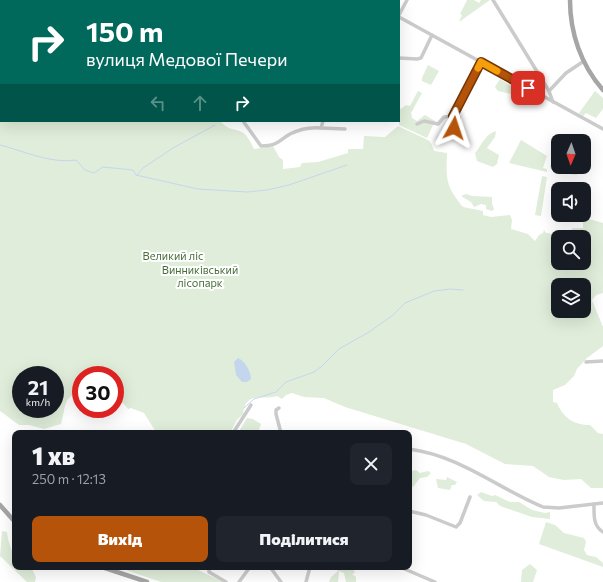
<!DOCTYPE html>
<html lang="uk">
<meta charset="utf-8">
<style>
:root{--surface:#171b24;--page:#20242c;--text:#f1f3f6;--muted:#9ea1a6;--accent:#b45309}
body{margin:0;font-family:Commissioner,sans-serif;background:var(--page);color:var(--text);height:100vh;display:flex;flex-direction:column;font-size:15px;white-space:nowrap}
*{box-sizing:border-box;margin:0}
p{font-size:13px;color:var(--muted)}
.icon{flex:none;width:22px;height:22px;fill:none;stroke:currentColor;stroke-width:2;stroke-linecap:round;stroke-linejoin:round}
.map{position:relative;flex:1;overflow:hidden}
.drawer{position:absolute;left:12px;top:430px;width:400px;height:140px;display:flex;flex-direction:column;background:var(--surface);border-radius:8px;box-shadow:0 4px 16px #0002}
.drawer>*{flex:none}
.banner{position:absolute;left:0px;top:0px;width:400px;height:122px;box-shadow:0 4px 16px #0002;background:#00695c;color:#fff;overflow:hidden}
.needle{width:26px;rotate:182deg}
.fabs{position:absolute;left:551px;top:134px;display:grid;gap:8px}
.fabs a{display:grid;place-items:center;width:40px;height:40px;border-radius:8px;background:var(--surface);box-shadow:0 4px 16px #0002;font-size:20px}
.speed{position:absolute;left:12px;top:366px;display:flex;gap:8px;font-size:20px;font-weight:700;text-align:center}
.speed>*{display:grid;place-content:center;width:52px;height:52px;border-radius:50%;background:var(--surface);box-shadow:0 4px 16px #0002;line-height:1}
.speed small{font-size:10px;font-weight:400}
.speed .limit{border:6px solid #d22;background:#fff;color:#111}
.pin{position:absolute;display:grid;place-items:center;width:34px;height:34px;color:#fff;margin:-17px;border-radius:8px;box-shadow:0 2px 6px #0006}
.me{position:absolute;width:44px;margin:-22px;rotate:5deg;stroke-linejoin:round;filter:drop-shadow(0 0 3px #0008)}
.turn{display:flex;align-items:center;gap:14px;height:84px;padding:0 20px;font-size:18px}
.turn .icon{width:52px;height:52px;stroke-width:2.5}
.turn b{display:block;font-size:28px;line-height:34px}
.lanes{display:flex;align-items:center;height:38px;padding:0 20px;background:#0003;justify-content:center;gap:20px;direction:ltr}
.lanes .off{opacity:.35}
.round{display:grid;place-items:center;flex:none;width:42px;height:42px;border-radius:8px;background:var(--page)}
.overview{display:flex;align-items:center;justify-content:space-between;height:68px;padding:0 20px}
h1{font-size:24px;font-weight:800;line-height:30px}
.cta{display:flex;gap:8px;margin-top:auto;padding:8px 20px}
.cta a{flex:1;height:46px;border-radius:8px;background:var(--accent);color:#fff;font-size:16px;font-weight:800;line-height:46px;text-align:center}
.cta a+a{background:var(--page);color:var(--text)}
.map>svg:first-child{display:block}
.green{fill:#e0edda;fill-rule:evenodd}
.water{fill:#c4d6ee}
.lines{fill:none;stroke-linecap:round;stroke-linejoin:round}
.stream{stroke:#c4d6ee;stroke-width:1}
.minor{stroke:#cbcbcb;stroke-width:3.5}
.major{stroke:#a6a6a6;stroke-width:4.5}
.route-casing{stroke:#753606;stroke-width:10}
.route{stroke:#b45309;stroke-width:7}
.slow{stroke:#f59e0b;stroke-width:7}
.labels{text-anchor:middle;dominant-baseline:central;stroke-width:4;stroke-linejoin:round;paint-order:stroke}
.park-label{font-size:11px;fill:#466d38;stroke:#fff}
</style>
<div class="map">
<svg width="603" height="582" viewBox="0 0 603 582">
<rect width="100%" height="100%" fill="#fff"/>
<g class="green">
<path d="M0,0L18,1H1V121H220C235,137 242,121 254,149L273,146L279,157L283,160V169L300,167L302,163L318,162L348,153V149H363L364,136L385,137L398,126L428,140L431,143L434,151L447,153C446,180 446,186 463,207L483,211V215L491,217L510,215L512,220L511,229L528,234L535,241L539,235L543,233L544,230L546,233L565,235L573,228H583V223L586,218L603,223V293L596,295L592,300L603,327V346L587,358L577,369L574,376L565,385L553,390V402L557,403C563,418 574,425 590,425L598,433L603,434V488H591L581,479L564,480L549,477L533,466L505,464L466,444L345,407L324,398L304,397L292,393L286,395L282,399L277,396C262,401 246,390 243,414L237,420L230,433H159L156,432L144,413L131,408L128,409L124,404L115,399V375H81V392C62,396 66,409 61,424L44,429L29,425H19L0,411ZM558,237H584V263H558ZM558,285H584V311H558ZM21,375H55V409H21Z"/>
<path d="M467,0H474L479,3L481,0H490L459,22L462,15L460,14Z"/>
<path d="M428,65L439,71L431,85L422,81V78Z"/>
<path d="M500,79L514,88L511,94L498,91L495,87Z"/>
<path d="M418,91L422,93L411,113L412,118L417,121L425,115L435,121L427,138L399,125V110L406,105L410,106Z"/>
<path d="M595,91L603,98V109L596,118L586,113L583,116L579,113Z"/>
<path d="M496,131L495,137L487,148L499,155L497,164L493,167L477,161L475,153C482,145 485,134 496,131Z"/>
<path d="M521,140L547,156L543,168L547,169V172L509,163Z"/>
<path d="M557,157L558,167H577V175L554,172L550,167Z"/>
<path d="M542,176L547,177L541,216L535,215Z"/>
<path d="M466,194L472,196L492,197V204L494,209L492,211L486,209V205L481,204L474,207L471,202L461,196Z"/>
<path d="M247,418L253,419L261,424L258,433H238Z"/>
<path d="M416,470L420,473L428,471L431,473L427,477L420,478L413,487L410,485L411,481H409V472Z"/>
<path d="M447,477L457,482L455,485H452L450,490L438,488L436,479L446,480Z"/>
<path d="M481,492L492,496L495,495L510,502H519L532,510L545,513L550,512V519L532,517L500,506L496,502L484,501L477,495Z"/>
<path d="M546,522L555,525L564,533L584,538L586,542L584,550L587,555L596,557L603,563V567L539,544Z"/>
<path d="M2,531L7,532C8,545 15,554 15,567H31L36,577L35,582H27L0,556Z"/>
<path d="M530,564L537,570L533,582H521L522,570Z"/>
<path d="M117,567H192L223,582H161Z"/>
<path d="M337,567H353L355,573L352,574L356,577V582H346L344,573L339,571L338,582H329L331,577L338,571Z"/>
</g>
<path class="water" d="M238,358C245,361 251,372 251,379L247,382H242L236,375L234,362Z"/>
<g class="lines">
<g class="stream">
<path d="M0,145C24,151 51,164 76,160L85,170L94,173L103,167L133,170L136,175L198,189L247,192L267,190L289,185L347,165"/>
<path d="M137,175L143,168L173,148L215,125"/>
<path d="M244,408L254,399L276,392L286,382L314,372L322,366L339,349L369,332L393,315L405,303L434,291L450,289L463,290"/>
</g>
<g class="minor">
<path d="M199,0V1"/>
<path d="M288,0L290,1"/>
<path d="M368,0L370,1"/>
<path d="M493,0L549,91L553,102"/>
<path d="M315,1L316,0"/>
<path d="M399,15L407,0"/>
<path d="M399,17L603,129"/>
<path d="M399,58L417,59L421,58L432,35"/>
<path d="M549,91L566,73L584,61"/>
<path d="M243,121L261,146C278,146 278,141 290,134C300,129 310,127 321,128L323,121"/>
<path d="M417,124L424,121L438,124L444,117L453,116"/>
<path d="M321,128L345,129"/>
<path d="M454,128L455,119L453,116L481,62"/>
<path d="M586,362L603,361"/>
<path d="M279,408L276,410V414L281,433"/>
<path d="M233,433L251,405"/>
<path d="M409,449C461,456 497,488 543,507L559,508L603,503"/>
<path d="M594,504C594,515 593,526 603,532"/>
<path d="M409,511L426,515L456,527L460,523L470,497"/>
<path d="M209,567V572L226,582"/>
<path d="M270,567L281,582"/>
<path d="M400,567L435,582"/>
<path d="M239,582L250,567"/>
<path d="M306,582L310,567"/>
</g>
<g class="major">
<path d="M570,0C570,33 581,65 603,90"/>
<path d="M0,505L15,522"/>
<path d="M102,567L147,582"/>
</g>
</g>
<g class="lines">
<g class="route-casing">
<path id="route" d="M454,128L456,119L453,116L481,62L528,88"/>
</g>
<use href="#route" class="route"/>
<path class="slow" d="M478,68L481,62L497,71"/>
</g>
<g class="labels">
<g class="park-label">
<text x="173" y="255">Великий ліс</text>
<text x="200" y="269">Винниківський<tspan x="200" dy="13">лісопарк</tspan></text>
</g>
</g>
</svg>
<div class="fabs">
<a><svg class="needle" viewBox="-14 -14 28 28"><path d="M0-13l5 13h-10z" fill="#e53935"/><path d="M0 13l5-13h-10z" fill="#9ea1a6"/></svg></a>
<a><svg class="icon" aria-label="sound" viewBox="0 0 24 24"><path d="M4 9h4l5-4v14l-5-4H4zM17 9q2 3 0 6"/></svg></a>
<a><svg class="icon" aria-label="search" viewBox="0 0 24 24"><circle cx="10" cy="10" r="6"/><path d="M15 15l6 6"/></svg></a>
<a><svg class="icon" aria-label="layers" viewBox="0 0 24 24"><path d="M12 4l9 5-9 5-9-5zM3 14l9 5 9-5"/></svg></a>
</div>
<div class="speed"><div>21<small>km/h</small></div><div class="limit">30</div></div>
<div class="pin" style="left:528px;top:88px;background:#d93025"><svg class="icon" aria-label="arrive" viewBox="0 0 24 24"><path d="M6 21V4h12l-3 4 3 4H6"/></svg></div>
<svg class="me" style="left:454px;top:128px" viewBox="-20 -20 40 40"><path d="M0-17L14 15 0 8-14 15z" fill="#b45309" stroke="#fff" stroke-width="4"/></svg>
<div class="banner">
<div class="turn"><svg class="icon" aria-label="right" viewBox="0 0 24 24"><path d="M7 20v-9h11M14 6l5 5-5 5"/></svg><div><b>150 m</b>вулиця Медової Печери</div></div>
<div class="lanes"><svg class="icon off" aria-label="left" viewBox="0 0 24 24"><path d="M17 20v-9H6M10 6l-5 5 5 5"/></svg><svg class="icon off" aria-label="ahead" viewBox="0 0 24 24"><path d="M12 20V5M6 11l6-6 6 6"/></svg><svg class="icon" aria-label="right" viewBox="0 0 24 24"><path d="M7 20v-9h11M14 6l5 5-5 5"/></svg></div>
</div>
<section class="drawer">
<div class="overview"><div><h1>1 хв</h1><p>250 m · 12:13</p></div><a class="round"><svg class="icon" aria-label="close" viewBox="0 0 24 24"><path d="M6 6l12 12M18 6L6 18"/></svg></a></div>
<div class="cta"><a>Вихід</a><a>Поділитися</a></div>
</section>
</div>
